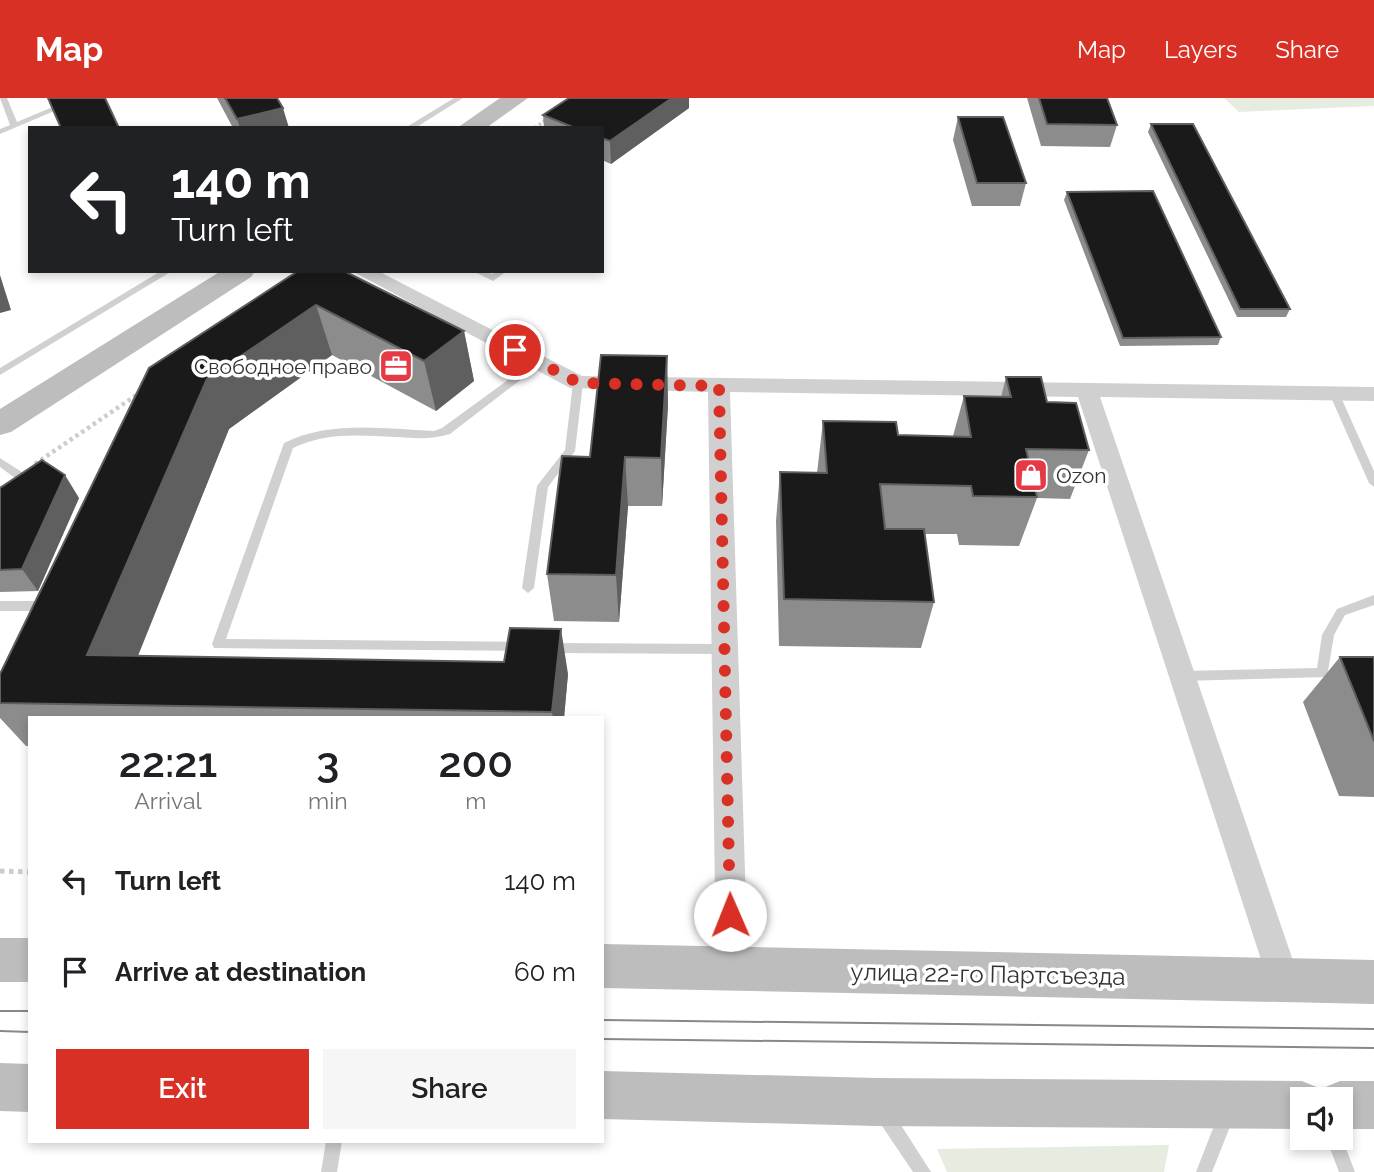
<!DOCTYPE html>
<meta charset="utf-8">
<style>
:root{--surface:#fff;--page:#f6f6f6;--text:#202124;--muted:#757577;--accent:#d93025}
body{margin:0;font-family:Raleway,sans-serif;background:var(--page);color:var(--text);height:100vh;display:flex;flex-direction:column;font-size:26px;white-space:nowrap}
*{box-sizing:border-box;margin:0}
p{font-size:23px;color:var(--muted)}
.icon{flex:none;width:38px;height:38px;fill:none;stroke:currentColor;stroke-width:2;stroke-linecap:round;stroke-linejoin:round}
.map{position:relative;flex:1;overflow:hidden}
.side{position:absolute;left:28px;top:618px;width:576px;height:427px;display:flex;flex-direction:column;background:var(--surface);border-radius:0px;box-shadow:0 4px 10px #0003}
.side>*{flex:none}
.banner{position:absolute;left:28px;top:28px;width:576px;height:147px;border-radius:0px;box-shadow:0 4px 10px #0003;background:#202124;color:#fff;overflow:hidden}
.controls{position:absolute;left:1290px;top:989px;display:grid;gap:14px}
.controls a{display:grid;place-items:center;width:63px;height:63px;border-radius:0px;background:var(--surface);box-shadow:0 4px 10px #0003;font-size:35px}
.pin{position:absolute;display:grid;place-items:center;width:60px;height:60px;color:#fff;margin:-30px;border:4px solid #fff;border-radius:50%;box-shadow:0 2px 7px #0007}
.me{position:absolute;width:77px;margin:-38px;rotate:359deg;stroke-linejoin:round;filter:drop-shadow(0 0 5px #0008)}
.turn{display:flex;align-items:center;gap:24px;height:147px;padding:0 28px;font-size:32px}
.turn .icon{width:91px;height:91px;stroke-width:2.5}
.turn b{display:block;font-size:49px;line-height:60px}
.eta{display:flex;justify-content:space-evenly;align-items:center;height:119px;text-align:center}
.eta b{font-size:42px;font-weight:600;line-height:49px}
.cta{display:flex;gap:14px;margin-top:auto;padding:14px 28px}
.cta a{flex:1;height:80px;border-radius:0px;background:var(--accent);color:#fff;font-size:28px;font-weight:600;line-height:80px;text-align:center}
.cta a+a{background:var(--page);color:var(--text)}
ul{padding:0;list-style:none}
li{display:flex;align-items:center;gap:21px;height:91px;padding:0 28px}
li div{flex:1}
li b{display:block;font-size:26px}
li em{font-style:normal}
header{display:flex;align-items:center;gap:42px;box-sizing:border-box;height:98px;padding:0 35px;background:var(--accent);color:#fff}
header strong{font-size:33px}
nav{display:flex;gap:38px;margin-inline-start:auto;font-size:24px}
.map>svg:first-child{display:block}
.green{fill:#e6ecdf}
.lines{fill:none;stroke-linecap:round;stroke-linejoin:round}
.path-far2{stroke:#cdcdcd;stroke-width:3.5;stroke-dasharray:2.5 2.5;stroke-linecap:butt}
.path-far1{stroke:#cdcdcd;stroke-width:4.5;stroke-dasharray:3.5 3.5;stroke-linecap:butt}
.path{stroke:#cdcdcd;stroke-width:5;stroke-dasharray:4.5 4.5;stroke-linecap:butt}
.lane{fill:#d0d0d0;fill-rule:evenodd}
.street{fill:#d0d0d0;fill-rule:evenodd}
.secondary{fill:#bdbdbd;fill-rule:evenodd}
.tram{stroke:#888;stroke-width:2}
.wall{fill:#8c8c8c}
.shaded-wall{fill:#5f5f5f}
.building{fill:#1a1a1a;stroke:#5f5f5f;stroke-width:2}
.route{stroke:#d93025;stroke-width:12;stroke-dasharray:0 21.6}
.labels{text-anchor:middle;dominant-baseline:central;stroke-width:7;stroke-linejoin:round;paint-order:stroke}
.poi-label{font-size:21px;fill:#333;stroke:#fff;text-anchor:end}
.near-street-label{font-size:24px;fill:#333;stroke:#fff}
</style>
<header>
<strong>Map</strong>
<nav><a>Map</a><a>Layers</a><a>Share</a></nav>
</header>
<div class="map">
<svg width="1374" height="1074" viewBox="0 0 1374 1074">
<rect width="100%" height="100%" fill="#fff"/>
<g class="green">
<path d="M1224,0H1374V8L1239,14Z"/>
<path d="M1169,1047L1164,1074H947L937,1051Z"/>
</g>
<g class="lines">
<path class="path-far2" d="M535,30L547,21"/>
<path class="path-far1" d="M35,366L138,296"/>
<path class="path" d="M0,773L30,774"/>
<g class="lane">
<path d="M0,0H7L17,24L74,0H85L0,36V31L10,27Z"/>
<path d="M454,0H463L415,30H405Z"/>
<path d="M161,173H172L0,277V270Z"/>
<path d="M473,173H485L492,176L497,173H507L493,183Z"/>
<path d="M537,261L541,262V266L450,336C430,342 415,340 395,339C360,337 325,334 293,350L226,541L523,544L527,545L529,549L527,553L214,550L212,546L284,345C331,322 383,331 434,333L442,330Z"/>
<path d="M578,282L583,285L575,353L548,389L534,490L528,495L522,490L537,388L565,352L573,285Z"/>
<path d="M1334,292L1339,295L1374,373V389L1369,385L1329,295Z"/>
<path d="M0,360L34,382L35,385L34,388H26L0,369Z"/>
<path d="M1374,497V507L1345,517L1334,537L1327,579L1182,583L1178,582L1176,578L1178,574L1182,573L1317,570L1322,537L1337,511Z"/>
<path d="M0,503H49L53,505L55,508L53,511L49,513H0Z"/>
<path d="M549,545L723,546L727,547L729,551L727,555L723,556L549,555L545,554L543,550L545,546Z"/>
<path d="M884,1008L890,1010L931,1074H913L878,1022L876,1016L878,1010Z"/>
<path d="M1227,1008L1233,1010L1235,1016L1212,1074H1196L1221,1010Z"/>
<path d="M1340,1036L1342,1040L1355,1074H1339L1326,1040H1340Z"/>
<path d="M326,1043H342L337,1074H321Z"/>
</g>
<path class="street" d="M352,173H378L582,278L1374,289V303L1100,299L1300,883L1295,894L1284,899L1273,894L1268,883L1078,299L730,294L748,870L743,881L732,886L721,881L716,870L708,294L570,290Z"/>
<g class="secondary">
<path d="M500,0H528L486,30H457Z"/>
<path d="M221,173H255L251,179L11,334L0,337V311Z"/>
<rect x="0" y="840" width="30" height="44"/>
<path d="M602,846L1374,862V906L602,890Z"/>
<path d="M0,965L30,966V1014L0,1013Z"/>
<path d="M602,973L876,980L1302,983L1319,990L1321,994L1323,990L1340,983H1374V1031H1340V1001H1302V1031L876,1028L602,1021Z"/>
</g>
<g class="tram">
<path d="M0,913H30"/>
<path d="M602,922L1374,931"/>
<path d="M0,933L30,934"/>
<path d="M602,941L1374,950"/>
</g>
</g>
<g class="wall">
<path d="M217,0H277L289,30H233Z"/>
<path d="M1027,0H1107L1117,27L1110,49L1041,48Z"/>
<path d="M689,10L611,66L602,62V30H544L543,17Z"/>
<path d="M958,19L1026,85L1020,108H972L953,42Z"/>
<path d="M1151,26L1290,211L1286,219H1237L1148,34Z"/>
<path d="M1067,94L1221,239L1218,247L1120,248L1064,102Z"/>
<path d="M298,173L464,233L474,283L436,313L332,257L229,331L138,558L568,576L564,620H30V648H26L0,620V576Z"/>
<path d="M667,258L668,307L662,408H628L619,524L554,523L547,476L590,359Z"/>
<path d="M1006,279L1047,304L1089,352L1070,401L1037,400L1019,448L959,447L957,436H925L934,504L921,550L779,548L776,423L780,374L817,375L823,323L898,337L953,338L964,298L1001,299Z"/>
<path d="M0,390L79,400L38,493L0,494Z"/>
<path d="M1340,559H1374V699L1339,698L1303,604Z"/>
</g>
<g class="shaded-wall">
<path d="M672,0H689V10L611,66L610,43Z"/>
<path d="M283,10L289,30H240L237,21Z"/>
<path d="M0,177L11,212L0,215Z"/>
<path d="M316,207L332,257L229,331L120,602L87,557L207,281Z"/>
<path d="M464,233L474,283L436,313L424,263Z"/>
<path d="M667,258L668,307L662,408L661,360Z"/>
<path d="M625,359L628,408L619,524L616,477Z"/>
<path d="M65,377L79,400L38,493L22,471Z"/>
<path d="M561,531L568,576L564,620H553L552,614Z"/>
</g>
<g class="building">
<path d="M48,0H105L119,30H61Z"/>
<path d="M225,0H277L283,10L237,21Z"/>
<path d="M569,0H672L610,43L602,40V30H575L543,17Z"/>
<path d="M1039,0H1107L1117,27L1047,26Z"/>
<path d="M958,19H1003L1026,85H977Z"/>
<path d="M1151,26H1193L1290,211H1240Z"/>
<path d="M1153,93L1221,239L1123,240L1067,94Z"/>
<path d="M298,173H344L464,233L424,263L316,207L207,281L87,557L504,564L510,530L561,531L552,614L0,605V576L149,270Z"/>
<path d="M601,257L667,258L661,360L625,359L616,477L547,476L562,358L590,359Z"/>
<path d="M1006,279H1041L1047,304L1076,305L1089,352L1026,351L1037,399L973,398L971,388L880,386L885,431H924L934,504L784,501L780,374L827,375L823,323L896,324L898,337L971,339L964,298L1011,299Z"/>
<path d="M42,362L65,377L22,471L0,472V390Z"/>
<path d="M1340,559H1374V643Z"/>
</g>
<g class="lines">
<path class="route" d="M515,252L579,285L719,288L730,817"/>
</g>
<defs>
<g id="office-square" transform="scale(1.75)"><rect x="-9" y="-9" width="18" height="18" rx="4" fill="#e63946" stroke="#fff"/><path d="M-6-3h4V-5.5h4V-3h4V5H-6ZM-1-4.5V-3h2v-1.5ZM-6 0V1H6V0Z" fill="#fff"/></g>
<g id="shop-square" transform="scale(1.75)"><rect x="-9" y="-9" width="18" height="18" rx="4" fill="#e63946" stroke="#fff"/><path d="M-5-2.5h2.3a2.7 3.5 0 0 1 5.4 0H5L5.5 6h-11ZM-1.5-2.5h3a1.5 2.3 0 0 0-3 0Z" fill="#fff"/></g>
</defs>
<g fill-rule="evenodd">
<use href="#office-square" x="396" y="268"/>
<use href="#shop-square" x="1031" y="377"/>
</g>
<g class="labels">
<g class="poi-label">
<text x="372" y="268">Свободное право</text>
<text x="1056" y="377" text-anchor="start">Ozon</text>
</g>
<g class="near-street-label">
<text transform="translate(988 876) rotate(1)">улица 22-го Партсъезда</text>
</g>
</g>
</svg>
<div class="controls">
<a><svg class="icon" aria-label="sound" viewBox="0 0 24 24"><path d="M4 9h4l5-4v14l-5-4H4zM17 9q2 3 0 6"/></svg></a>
</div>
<div class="pin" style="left:515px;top:252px;background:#d93025"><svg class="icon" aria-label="arrive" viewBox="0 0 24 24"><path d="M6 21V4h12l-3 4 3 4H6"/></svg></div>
<svg class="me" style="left:730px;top:817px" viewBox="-20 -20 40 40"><circle r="19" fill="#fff"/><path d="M0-13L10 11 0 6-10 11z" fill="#d93025"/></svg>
<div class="banner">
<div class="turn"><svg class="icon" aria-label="left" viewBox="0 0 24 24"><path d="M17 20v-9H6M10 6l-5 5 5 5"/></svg><div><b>140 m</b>Turn left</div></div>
</div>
<section class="side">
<div class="eta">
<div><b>22:21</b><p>Arrival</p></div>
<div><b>3</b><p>min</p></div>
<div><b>200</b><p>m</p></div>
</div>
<ul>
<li><svg class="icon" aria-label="left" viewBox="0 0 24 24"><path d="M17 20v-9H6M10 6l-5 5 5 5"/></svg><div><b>Turn left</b></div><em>140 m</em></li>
<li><svg class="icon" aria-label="arrive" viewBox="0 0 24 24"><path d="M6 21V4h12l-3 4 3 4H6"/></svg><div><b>Arrive at destination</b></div><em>60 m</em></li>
</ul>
<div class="cta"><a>Exit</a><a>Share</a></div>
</section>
</div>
